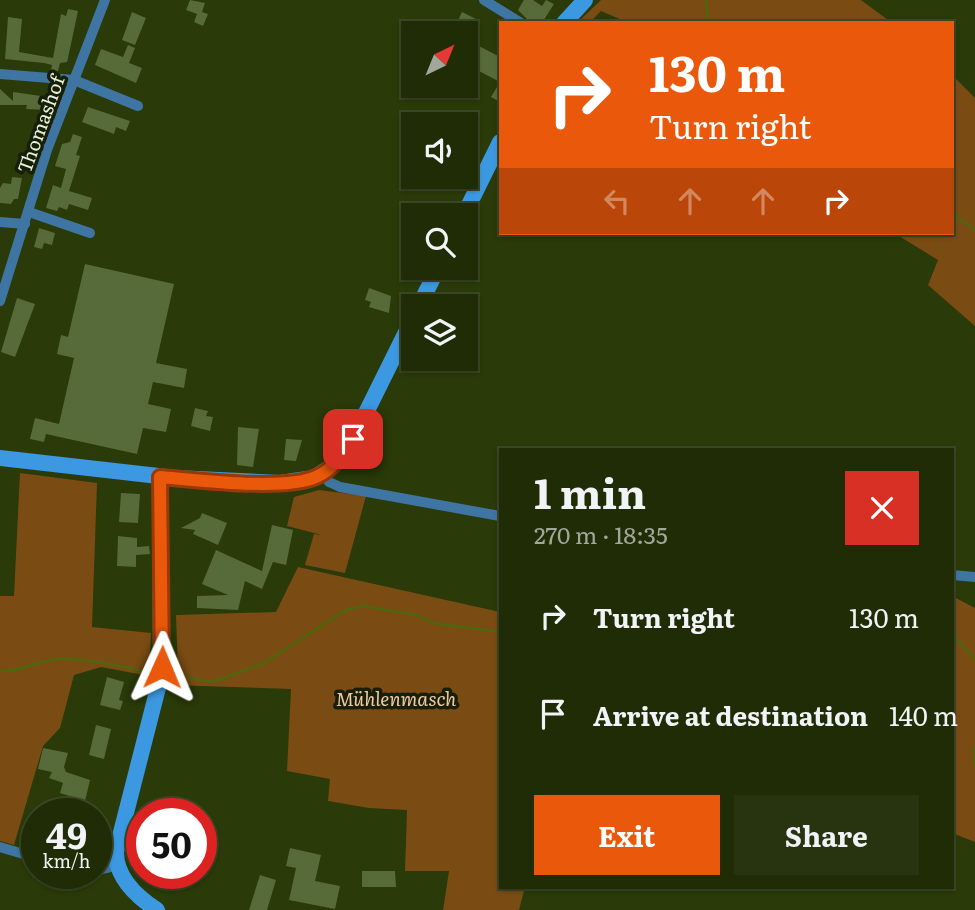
<!DOCTYPE html>
<meta charset="utf-8">
<style>
:root{--surface:#202c06;--page:#283410;--text:#f1f3f6;--muted:#a2a79b;--line:#3d4828;--accent:#ea580c}
body{margin:0;font-family:Literata,serif;background:var(--page);color:var(--text);height:100vh;display:flex;flex-direction:column;font-size:26px;white-space:nowrap}
*{box-sizing:border-box;margin:0}
p{font-size:23px;color:var(--muted)}
.icon{flex:none;width:38px;height:38px;fill:none;stroke:currentColor;stroke-width:2;stroke-linecap:round;stroke-linejoin:round}
.map{position:relative;flex:1;overflow:hidden}
.sheet{position:absolute;left:499px;top:448px;width:455px;height:441px;display:flex;flex-direction:column;background:var(--surface);border-radius:0px;box-shadow:0 2px 5px #0004,0 0 0 2px var(--line)}
.sheet>*{flex:none}
.hud{position:absolute;left:499px;top:21px;width:455px;height:214px;border-radius:0px;box-shadow:0 2px 5px #0004,0 0 0 2px var(--line);background:#ea580c;color:#fff;overflow:hidden}
.needle{width:46px;rotate:43deg}
.buttons{position:absolute;left:401px;top:21px;display:grid;gap:14px}
.buttons a{display:grid;place-items:center;width:77px;height:77px;border-radius:0px;background:var(--surface);box-shadow:0 2px 5px #0004,0 0 0 2px var(--line);font-size:35px}
.speed{position:absolute;left:21px;top:798px;display:flex;gap:14px;font-size:35px;font-weight:700;text-align:center}
.speed>*{display:grid;place-content:center;width:91px;height:91px;border-radius:50%;background:var(--surface);box-shadow:0 2px 5px #0004,0 0 0 2px var(--line);line-height:1}
.speed small{font-size:18px;font-weight:400}
.speed .limit{border:10px solid #d22;background:#fff;color:#111}
.pin{position:absolute;display:grid;place-items:center;width:60px;height:60px;color:#fff;margin:-30px;border-radius:14px;box-shadow:0 4px 10px #0006}
.me{position:absolute;width:77px;margin:-38px;rotate:1deg;stroke-linejoin:round;filter:drop-shadow(0 0 5px #0008)}
.turn{display:flex;align-items:center;gap:24px;height:147px;padding:0 35px;font-size:32px}
.turn .icon{width:91px;height:91px;stroke-width:2.5}
.turn b{display:block;font-size:49px;line-height:60px}
.lanes{display:flex;align-items:center;height:66px;padding:0 35px;background:#0003;justify-content:center;gap:35px;direction:ltr}
.lanes .off{opacity:.35}
.round{display:grid;place-items:center;flex:none;width:74px;height:74px;border-radius:0px;background:var(--page)}
.headline{display:flex;align-items:center;justify-content:space-between;height:119px;padding:0 35px}
h1{font-size:42px;font-weight:700;line-height:52px}
.cta{display:flex;gap:14px;margin-top:auto;padding:14px 35px}
.cta a{flex:1;height:80px;border-radius:0px;background:var(--accent);color:#fff;font-size:28px;font-weight:700;line-height:80px;text-align:center}
.cta a+a{background:var(--page);color:var(--text)}
ul{padding:0;list-style:none}
li{display:flex;align-items:center;gap:21px;height:98px;padding:0 35px}
li div{flex:1}
li b{display:block;font-size:26px}
li em{font-style:normal}
.map>svg:first-child{display:block}
.green{fill:#7a4c13}
.lines{fill:none;stroke-linecap:round;stroke-linejoin:round}
.stream{stroke:#4c670d;stroke-width:2.5}
.building{fill:#576a39}
.minor{stroke:#3f75a2;stroke-width:10}
.secondary{stroke:#3b98e1;stroke-width:16}
.route-casing{stroke:#983908;stroke-width:18}
.route{stroke:#ea580c;stroke-width:12}
.labels{text-anchor:middle;dominant-baseline:central;stroke-width:7;stroke-linejoin:round;paint-order:stroke}
.street-label{font-size:19px;fill:#e7f3d8;stroke:#171f0b}
.park-label{font-size:19px;font-style:italic;fill:#f1c9a1;stroke:#171f0b}
</style>
<div class="map">
<svg width="975" height="910" viewBox="0 0 975 910">
<rect width="100%" height="100%" fill="#2a3a08"/>
<g class="green">
<path d="M601,0H861L892,23H629L601,11L589,23H577Z"/>
<path d="M952,75L975,98V326L928,285L938,260L894,233H952Z"/>
<path d="M20,473L97,483L92,627L151,633L149,676L101,667L74,675L60,728L43,746L14,845L0,841V596H14Z"/>
<path d="M319,490L366,496L345,573L305,565L314,534L322,535L287,526L294,497Z"/>
<path d="M298,567L500,612V887H525L519,910H443L449,871H405L407,810L369,808L328,801L330,779L287,771L291,689L170,685L173,675L178,672L176,615L276,612Z"/>
<path d="M952,596L975,608V842L952,833Z"/>
</g>
<g class="lines">
<g class="stream">
<path d="M706,0L708,23"/>
<path d="M952,213L975,230"/>
<path d="M952,634L975,659"/>
<path d="M0,671C21,672 37,661 58,659C89,658 123,667 154,673"/>
<path d="M168,675L213,682L266,662L344,611L362,606L417,615L433,623L500,632"/>
<path d="M975,747V765"/>
</g>
</g>
<g class="building">
<path d="M190,0L205,3L202,12L208,14L203,26L194,22L197,14L186,10Z"/>
<path d="M524,0H533L542,6L546,0L554,4L542,23H531L518,10Z"/>
<path d="M68,9L78,11L68,58L67,62L60,63L58,71L51,70L52,65L44,63L5,59L8,17L22,19L19,52L53,58L61,14L66,16Z"/>
<path d="M132,12L146,18L135,45L122,40Z"/>
<path d="M462,12L478,20L471,33L456,25Z"/>
<path d="M475,44L500,57V102L491,97L500,82L475,69L461,96L441,86H466V62Z"/>
<path d="M128,45L135,48L129,63L142,68L136,83L95,65L101,49L123,57Z"/>
<path d="M0,89L13,101V92L48,97L47,110L26,109L27,105H0Z"/>
<path d="M88,107L130,121L126,131L116,127L114,134L82,122Z"/>
<path d="M73,134L82,137L76,155L80,156L69,191L92,198L88,210L69,204L67,210L59,207L57,211L46,208L53,185L61,188L66,169L55,166L62,144L70,142Z"/>
<path d="M12,177L22,178L18,199H14L11,204L0,203V188L3,183L11,184Z"/>
<path d="M39,228L55,233L52,245L44,243L42,249L34,247Z"/>
<path d="M85,264L174,284L156,363L187,369L184,388L153,382L148,404L171,409L166,432L143,428L137,454L46,434L44,442L30,439L35,418L59,424L74,358L57,354L61,335L68,337Z"/>
<path d="M369,288L391,296L389,313L369,307L371,302L365,300Z"/>
<path d="M17,298L35,304L15,357L1,352Z"/>
<path d="M195,408L208,411L206,416L213,417L210,431L191,426Z"/>
<path d="M238,427L259,429L253,467L237,465Z"/>
<path d="M286,439L302,440L296,461L284,460Z"/>
<path d="M121,493L140,494L138,523L119,522Z"/>
<path d="M202,513L227,523L218,545L193,534L195,530L181,528L200,518Z"/>
<path d="M272,525L293,530L286,565L273,562L262,589L245,581L238,610L197,608V596L228,595L202,584L216,550L262,571Z"/>
<path d="M118,536L137,538V547L149,546L150,554L136,555V567L117,566Z"/>
<path d="M107,677L124,682L119,700L123,701L120,710L100,705Z"/>
<path d="M96,725L111,729L104,759L89,755Z"/>
<path d="M43,748L68,753L64,767L66,772L90,780L85,801L60,793L63,783L49,778L52,772L38,769Z"/>
<path d="M290,848L321,855L315,881L340,886L335,909L289,900L296,868L286,866Z"/>
<path d="M362,871H395L396,887H362Z"/>
<path d="M260,875L276,880L267,910H249Z"/>
</g>
<g class="lines">
<g class="minor">
<path d="M484,0L521,23"/>
<path d="M0,74L74,80L138,106"/>
<path d="M29,212L90,233"/>
<path d="M0,222L25,224"/>
<path d="M0,301L47,150L105,0"/>
<path d="M323,474L329,482L340,487L500,516"/>
<path d="M952,575L975,577"/>
<path d="M0,847L37,858"/>
<path d="M96,871L118,865"/>
</g>
<g class="secondary">
<path d="M564,23L585,0"/>
<path d="M464,215L500,142"/>
<path d="M419,306L438,268"/>
<path d="M0,458L176,478L280,483L314,478L335,464L353,439L413,318"/>
<path d="M157,910C137,897 116,878 116,852L161,676L160,477"/>
</g>
</g>
<g class="lines">
<g class="route-casing">
<path id="route" d="M162,667L160,477C197,480 284,491 316,477C334,469 343,454 353,439"/>
</g>
<use href="#route" class="route"/>
</g>
<g class="labels">
<g class="street-label">
<text transform="translate(40 124) rotate(-70)">Thomashof</text>
</g>
<g class="park-label">
<text x="396" y="698">Mühlenmasch</text>
</g>
</g>
</svg>
<div class="buttons">
<a><svg class="needle" viewBox="-14 -14 28 28"><path d="M0-13l5 13h-10z" fill="#e53935"/><path d="M0 13l5-13h-10z" fill="#a2a79b"/></svg></a>
<a><svg class="icon" aria-label="sound" viewBox="0 0 24 24"><path d="M4 9h4l5-4v14l-5-4H4zM17 9q2 3 0 6"/></svg></a>
<a><svg class="icon" aria-label="search" viewBox="0 0 24 24"><circle cx="10" cy="10" r="6"/><path d="M15 15l6 6"/></svg></a>
<a><svg class="icon" aria-label="layers" viewBox="0 0 24 24"><path d="M12 4l9 5-9 5-9-5zM3 14l9 5 9-5"/></svg></a>
</div>
<div class="speed"><div>49<small>km/h</small></div><div class="limit">50</div></div>
<div class="pin" style="left:353px;top:439px;background:#d93025"><svg class="icon" aria-label="arrive" viewBox="0 0 24 24"><path d="M6 21V4h12l-3 4 3 4H6"/></svg></div>
<svg class="me" style="left:162px;top:667px" viewBox="-20 -20 40 40"><path d="M0-17L14 15 0 8-14 15z" fill="#ea580c" stroke="#fff" stroke-width="4"/></svg>
<div class="hud">
<div class="turn"><svg class="icon" aria-label="right" viewBox="0 0 24 24"><path d="M7 20v-9h11M14 6l5 5-5 5"/></svg><div><b>130 m</b>Turn right</div></div>
<div class="lanes"><svg class="icon off" aria-label="left" viewBox="0 0 24 24"><path d="M17 20v-9H6M10 6l-5 5 5 5"/></svg><svg class="icon off" aria-label="ahead" viewBox="0 0 24 24"><path d="M12 20V5M6 11l6-6 6 6"/></svg><svg class="icon off" aria-label="ahead" viewBox="0 0 24 24"><path d="M12 20V5M6 11l6-6 6 6"/></svg><svg class="icon" aria-label="right" viewBox="0 0 24 24"><path d="M7 20v-9h11M14 6l5 5-5 5"/></svg></div>
</div>
<section class="sheet">
<div class="headline"><div><h1>1 min</h1><p>270 m · 18:35</p></div><a class="round" style="background:#d93025;color:#fff"><svg class="icon" aria-label="close" viewBox="0 0 24 24"><path d="M6 6l12 12M18 6L6 18"/></svg></a></div>
<ul>
<li><svg class="icon" aria-label="right" viewBox="0 0 24 24"><path d="M7 20v-9h11M14 6l5 5-5 5"/></svg><div><b>Turn right</b></div><em>130 m</em></li>
<li><svg class="icon" aria-label="arrive" viewBox="0 0 24 24"><path d="M6 21V4h12l-3 4 3 4H6"/></svg><div><b>Arrive at destination</b></div><em>140 m</em></li>
</ul>
<div class="cta"><a>Exit</a><a>Share</a></div>
</section>
</div>
